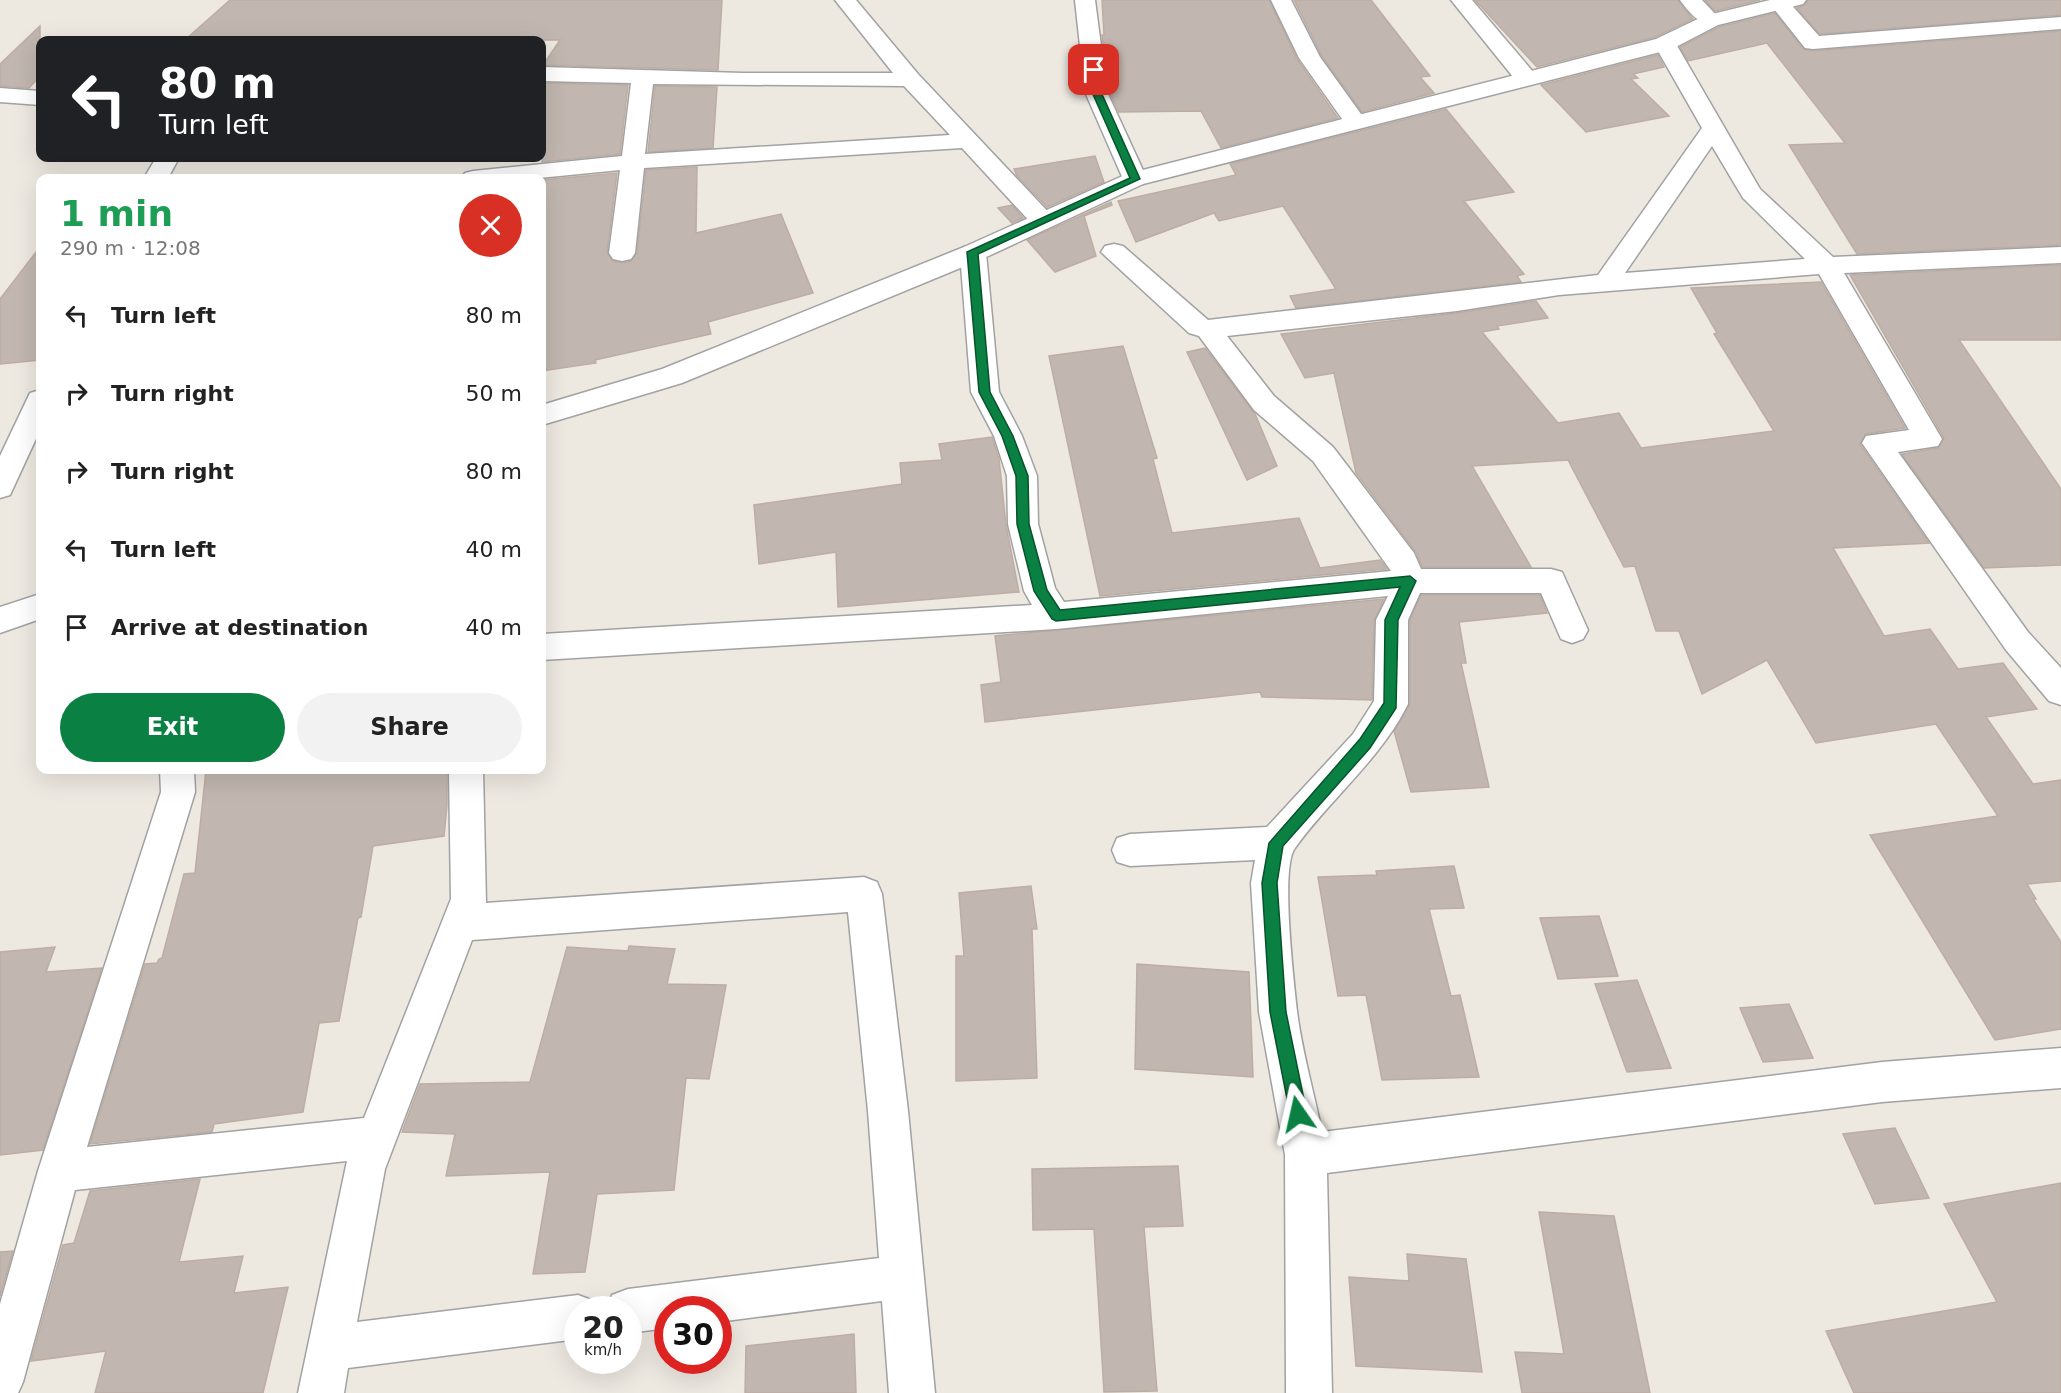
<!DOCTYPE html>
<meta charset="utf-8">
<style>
:root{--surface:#fff;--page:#f2f2f2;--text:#222;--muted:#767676;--accent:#0b8043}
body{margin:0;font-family:"DejaVu Sans",sans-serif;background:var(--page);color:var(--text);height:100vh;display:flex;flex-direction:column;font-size:22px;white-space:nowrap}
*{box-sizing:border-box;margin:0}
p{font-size:20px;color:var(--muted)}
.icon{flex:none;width:33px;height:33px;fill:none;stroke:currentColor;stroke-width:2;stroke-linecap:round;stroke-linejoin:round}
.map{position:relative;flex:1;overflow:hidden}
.panel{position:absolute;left:36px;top:174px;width:510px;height:600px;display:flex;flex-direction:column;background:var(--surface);border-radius:12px;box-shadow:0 6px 24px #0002}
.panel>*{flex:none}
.hud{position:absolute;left:36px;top:36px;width:510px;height:126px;border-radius:12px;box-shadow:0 6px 24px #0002;background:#202124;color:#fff;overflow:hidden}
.speed{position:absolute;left:564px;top:1296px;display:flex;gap:12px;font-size:30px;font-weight:700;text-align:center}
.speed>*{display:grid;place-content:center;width:78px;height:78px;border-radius:50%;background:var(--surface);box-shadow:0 6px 24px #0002;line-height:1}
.speed small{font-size:15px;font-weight:400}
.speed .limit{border:9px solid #d22;background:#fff;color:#111}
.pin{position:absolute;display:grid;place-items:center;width:51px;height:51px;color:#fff;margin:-26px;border-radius:12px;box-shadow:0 3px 9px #0006}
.me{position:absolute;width:66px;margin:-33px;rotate:349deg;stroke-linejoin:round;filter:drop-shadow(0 0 4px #0008)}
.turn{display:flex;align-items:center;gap:21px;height:126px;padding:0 24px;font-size:27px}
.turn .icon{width:78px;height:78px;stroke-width:2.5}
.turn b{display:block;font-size:42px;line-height:51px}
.round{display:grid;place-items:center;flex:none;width:63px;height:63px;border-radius:32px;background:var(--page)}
.headline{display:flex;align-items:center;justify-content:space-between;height:102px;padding:0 24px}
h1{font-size:36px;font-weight:700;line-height:45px;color:#1e9e55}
.primary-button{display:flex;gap:12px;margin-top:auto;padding:12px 24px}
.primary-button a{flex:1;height:69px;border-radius:36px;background:var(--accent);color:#fff;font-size:24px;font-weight:700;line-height:69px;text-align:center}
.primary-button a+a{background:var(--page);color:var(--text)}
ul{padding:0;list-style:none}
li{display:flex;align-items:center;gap:18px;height:78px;padding:0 24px}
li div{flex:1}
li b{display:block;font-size:22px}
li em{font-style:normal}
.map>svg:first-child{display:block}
.building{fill:#c1b7b0;stroke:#beada3;stroke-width:1.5}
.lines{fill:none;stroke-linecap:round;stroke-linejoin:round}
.minor-casing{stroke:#a2a2a2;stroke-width:3}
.tertiary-casing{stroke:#a2a2a2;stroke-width:3}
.minor{fill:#fff;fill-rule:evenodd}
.tertiary{fill:#fff;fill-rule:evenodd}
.route{fill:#0b8043;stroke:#07532c;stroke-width:1.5}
</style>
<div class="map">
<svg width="2061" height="1393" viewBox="0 0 2061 1393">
<rect width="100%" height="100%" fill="#ede8e0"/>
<g class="building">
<path d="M230,0H722L718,70L543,65L560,40H185Z"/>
<path d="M1102,0H1269L1297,59L1338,118L1221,148L1201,111L1119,112L1109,91L1102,35H1104Z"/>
<path d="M1294,0H1371L1430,76L1420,77L1434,93L1362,112L1322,56Z"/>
<path d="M1475,0H1678L1693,19L1655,37L1537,67Z"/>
<path d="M1705,0H1760L1715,11Z"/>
<path d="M1808,0H2061V15L1820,34L1797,8L1805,5Z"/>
<path d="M1775,13L1803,49L1813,51L2061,31V245L1857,254L1789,145L1845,143L1767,43L1688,61L1680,47L1719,27Z"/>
<path d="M40,26V76L29,88L0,86V64Z"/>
<path d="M1658,55L1664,67L1633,74L1638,78L1631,79L1669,116L1586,132L1541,85Z"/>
<path d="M542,83L628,85L620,154L542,162Z"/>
<path d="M655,86L717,87L713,148L648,152Z"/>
<path d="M1446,109L1514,192L1464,201L1524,274L1517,276L1521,282L1296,308L1290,296L1336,289L1283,206L1219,221L1214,213L1136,242L1118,201L1236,175L1230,164Z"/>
<path d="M1095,156L1104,182L1047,207L1017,176L1014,169Z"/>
<path d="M697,167L696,233L781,214L813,293L708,322L711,334L595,360L596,363L542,371V180L617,173L607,253L613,261L622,263L631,261L637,253L646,170Z"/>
<path d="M1111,202L1112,205L1084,216L1096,256L1055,272L1027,240Z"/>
<path d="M1012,205L1023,218L1012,223L998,208Z"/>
<path d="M40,247V360L0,364V299Z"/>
<path d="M2061,265V340H1959L2061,489V565L1984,568L1902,454L1938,448L1944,438L1850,275Z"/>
<path d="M1821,282L1905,428L1866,434L1860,444L1929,543L1833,548L1884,636L1930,629L1958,669L2003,663L2037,709L1986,717L2033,784L2061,780V881L2027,884L2036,899H2033L2061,942V1029L1995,1040L1870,835L1998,816L1936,724L1816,743L1767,660L1702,694L1679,631H1656L1635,566L1624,567L1568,460L1472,466L1531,567H1422L1416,552L1356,473L1334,373L1305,378L1281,334L1457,313L1536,301L1548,318L1497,326L1499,329L1482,332L1558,423L1619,413L1641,448L1774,431L1714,334L1717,333L1691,288Z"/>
<path d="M1123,346L1157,458L1153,459L1172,533L1299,518L1320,568L1380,560L1387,569L1100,596L1049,356Z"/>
<path d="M1205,348L1255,414L1277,466L1247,480L1187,352Z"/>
<path d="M992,437L999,459L1006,525L1019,592L838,607L836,552L759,564L754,505L902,484L900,463L942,460L939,444Z"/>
<path d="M1421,595H1540L1547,613L1459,622L1466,663H1461L1489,787L1411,792L1394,731L1410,704V620Z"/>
<path d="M1384,599L1374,620L1372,700L1262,697L1260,692L985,722L981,685L1001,682L995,636Z"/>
<path d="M206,770H447V805L444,836L373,846L361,917L358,918L339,1021L319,1023L303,1112L214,1124L212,1132L90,1144L145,964L157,963L159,959L162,958L184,874L195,873Z"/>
<path d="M1454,866L1464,908L1429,909L1451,996L1460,995L1479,1077L1382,1080L1366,995L1338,996L1318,877L1377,875L1376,871Z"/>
<path d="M1031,886L1037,929H1032L1037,1078L956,1081V956H964L959,893Z"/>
<path d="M1599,916L1618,976L1558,979L1540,918Z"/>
<path d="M629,946L675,949L667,984L726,985L709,1079L686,1078L674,1190L597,1194L585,1272L533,1274L550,1172L446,1176L455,1134L402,1132L420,1084L530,1082L567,947L628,951Z"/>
<path d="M55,947L46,972L102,968L43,1150L0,1155V952Z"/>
<path d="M1137,964L1249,972L1253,1077L1135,1069Z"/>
<path d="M1637,980L1671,1068L1627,1072L1595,984Z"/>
<path d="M1789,1004L1813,1058L1763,1062L1740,1008Z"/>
<path d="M1895,1128L1929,1198L1875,1204L1843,1134Z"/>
<path d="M1178,1166L1183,1226L1144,1227L1157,1391L1104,1392L1094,1229L1033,1230L1032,1169Z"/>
<path d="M200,1179L179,1262L243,1256L234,1293L288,1287L263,1393H95L106,1351L31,1361L63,1245L74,1243L90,1191Z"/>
<path d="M2061,1183V1393H1854L1826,1331L1997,1302L1944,1204Z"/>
<path d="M1539,1212L1614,1216L1650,1393H1522L1515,1352L1564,1354Z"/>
<path d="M13,1251L0,1296V1252Z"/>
<path d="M1407,1254L1466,1259L1482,1372L1356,1366L1349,1277L1409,1281Z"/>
<path d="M854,1334L856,1393H745L746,1346Z"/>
</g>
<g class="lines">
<g class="minor-casing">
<g id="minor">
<path d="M835,0H856L918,74L1052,216L1055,221L1052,226L1043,229L1034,226L962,148L644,168L635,253L631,259L622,261L613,259L609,253L620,170L539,178H461L465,173L473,171L622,156L631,83L542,81V67L743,73H893ZM653,84L904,86L950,135L645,154Z"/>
<path d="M1075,0H1095L1107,92L1147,179L1143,184L1135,186L1127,184L1123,179L1085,92Z"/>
<path d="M1271,0H1291L1320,57L1366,121L1363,126H1347L1299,58Z"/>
<path d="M1451,0H1472L1534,73L1537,78L1534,83H1518Z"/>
<path d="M1680,0H1702L1721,20L1718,24C1702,28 1689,13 1680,0Z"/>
<path d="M1774,1H1788L1819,36L2061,17V29L1813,49L1805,48L1774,9L1771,5Z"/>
<path d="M1665,38L1673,39L1676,44L1760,189L1833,257L2061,247V263L1844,273L1942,439L1938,446L1898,452L2028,632L2061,668V705L2049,701L2006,650L1862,443L1866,436L1909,430L1819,274L1559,295L1457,311L1227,336L1274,396L1333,447L1414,553L1421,569H1551L1562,572L1588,630L1583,639L1572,643L1561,639L1541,593H1420L1408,620V704C1380,760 1331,798 1295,848C1280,867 1294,983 1297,1011C1302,1052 1314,1092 1322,1132L1882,1062L2061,1048V1088L1882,1102L1327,1173L1332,1393H1286L1285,1155L1259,1012L1251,883L1255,860L1130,866L1117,862L1112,850L1117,838L1130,834L1267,827L1353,734L1374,701L1376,620L1388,596L1056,629L542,660V634L1032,605L1024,591L1008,524L1007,476L994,436L971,392L960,253L964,247L973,245L982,247L986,253L999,392L1022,436L1037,476L1038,524L1055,588L1064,602L1391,571L1313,461L1254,410L1199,336L1189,333L1101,252L1105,246L1114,244L1123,246L1208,320L1598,275L1702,128L1654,44L1657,39ZM1712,146L1743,198L1805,259L1625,273Z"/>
<path d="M0,88L40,91V105L0,102Z"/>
<path d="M156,158H179L168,178H144Z"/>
<path d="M40,390V430L10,495L0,498V456L30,393Z"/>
<path d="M160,770H194L195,792L87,1147L364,1118L451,899L449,770H483L486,903L864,877L877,882L882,894L908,1111L935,1393H889L882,1301L718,1322V1310H668V1328L628,1333V1310H607L612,1295L628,1289L879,1258L868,1111L848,912L472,940L385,1169L357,1322L578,1295L594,1301L597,1310H578V1339L348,1368L344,1393H298L347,1161L75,1190L23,1382L18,1393H0V1304L38,1171L161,792Z"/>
</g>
</g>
<g class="tertiary-casing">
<g id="tertiary">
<path d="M1770,0H1806L1803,4L1718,25L1672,49L1143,184L982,259L682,383L542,425V405L662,369L964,247L1127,174L1656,39L1704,16Z"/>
<path d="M40,594V619L0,633V607Z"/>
</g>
</g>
<use href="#minor" class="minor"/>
<use href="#tertiary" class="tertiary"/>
</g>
<path class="route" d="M1090,68L1098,70L1101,92L1140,179L978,254L990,392L1013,436L1028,476L1029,524L1047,590L1060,610L1410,576L1416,581L1398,620L1396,708L1370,748L1283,846L1277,883L1286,1012L1307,1114L1304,1120L1298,1123L1292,1120L1290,1114L1270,1012L1262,883L1269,843L1360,739L1384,703L1385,620L1400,587L1056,621L1052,619L1034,591L1017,524L1016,476L1002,436L979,392L967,252L1130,178L1092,92Z"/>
</svg>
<div class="speed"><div>20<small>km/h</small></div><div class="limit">30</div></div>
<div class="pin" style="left:1094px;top:70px;background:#d93025"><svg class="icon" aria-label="arrive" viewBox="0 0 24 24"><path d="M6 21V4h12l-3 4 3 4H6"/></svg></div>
<svg class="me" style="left:1298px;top:1114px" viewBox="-20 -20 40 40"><path d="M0-17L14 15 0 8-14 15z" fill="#0b8043" stroke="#fff" stroke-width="4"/></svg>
<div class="hud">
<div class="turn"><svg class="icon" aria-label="left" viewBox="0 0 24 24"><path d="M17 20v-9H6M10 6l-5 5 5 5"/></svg><div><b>80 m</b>Turn left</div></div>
</div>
<section class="panel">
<div class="headline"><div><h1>1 min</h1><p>290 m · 12:08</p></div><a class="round" style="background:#d93025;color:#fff"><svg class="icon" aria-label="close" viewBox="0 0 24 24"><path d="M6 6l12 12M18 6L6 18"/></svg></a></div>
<ul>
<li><svg class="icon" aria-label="left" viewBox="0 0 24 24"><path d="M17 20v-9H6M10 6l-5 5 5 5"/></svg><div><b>Turn left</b></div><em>80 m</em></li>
<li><svg class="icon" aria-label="right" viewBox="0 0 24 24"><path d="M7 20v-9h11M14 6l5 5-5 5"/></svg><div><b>Turn right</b></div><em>50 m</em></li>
<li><svg class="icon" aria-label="right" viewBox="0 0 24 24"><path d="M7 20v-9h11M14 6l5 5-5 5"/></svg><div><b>Turn right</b></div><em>80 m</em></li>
<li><svg class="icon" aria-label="left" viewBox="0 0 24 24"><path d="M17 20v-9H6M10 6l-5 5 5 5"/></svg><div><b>Turn left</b></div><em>40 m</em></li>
<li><svg class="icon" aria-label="arrive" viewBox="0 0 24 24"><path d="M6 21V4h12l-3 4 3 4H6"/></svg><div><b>Arrive at destination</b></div><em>40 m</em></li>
</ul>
<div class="primary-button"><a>Exit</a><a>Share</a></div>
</section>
</div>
